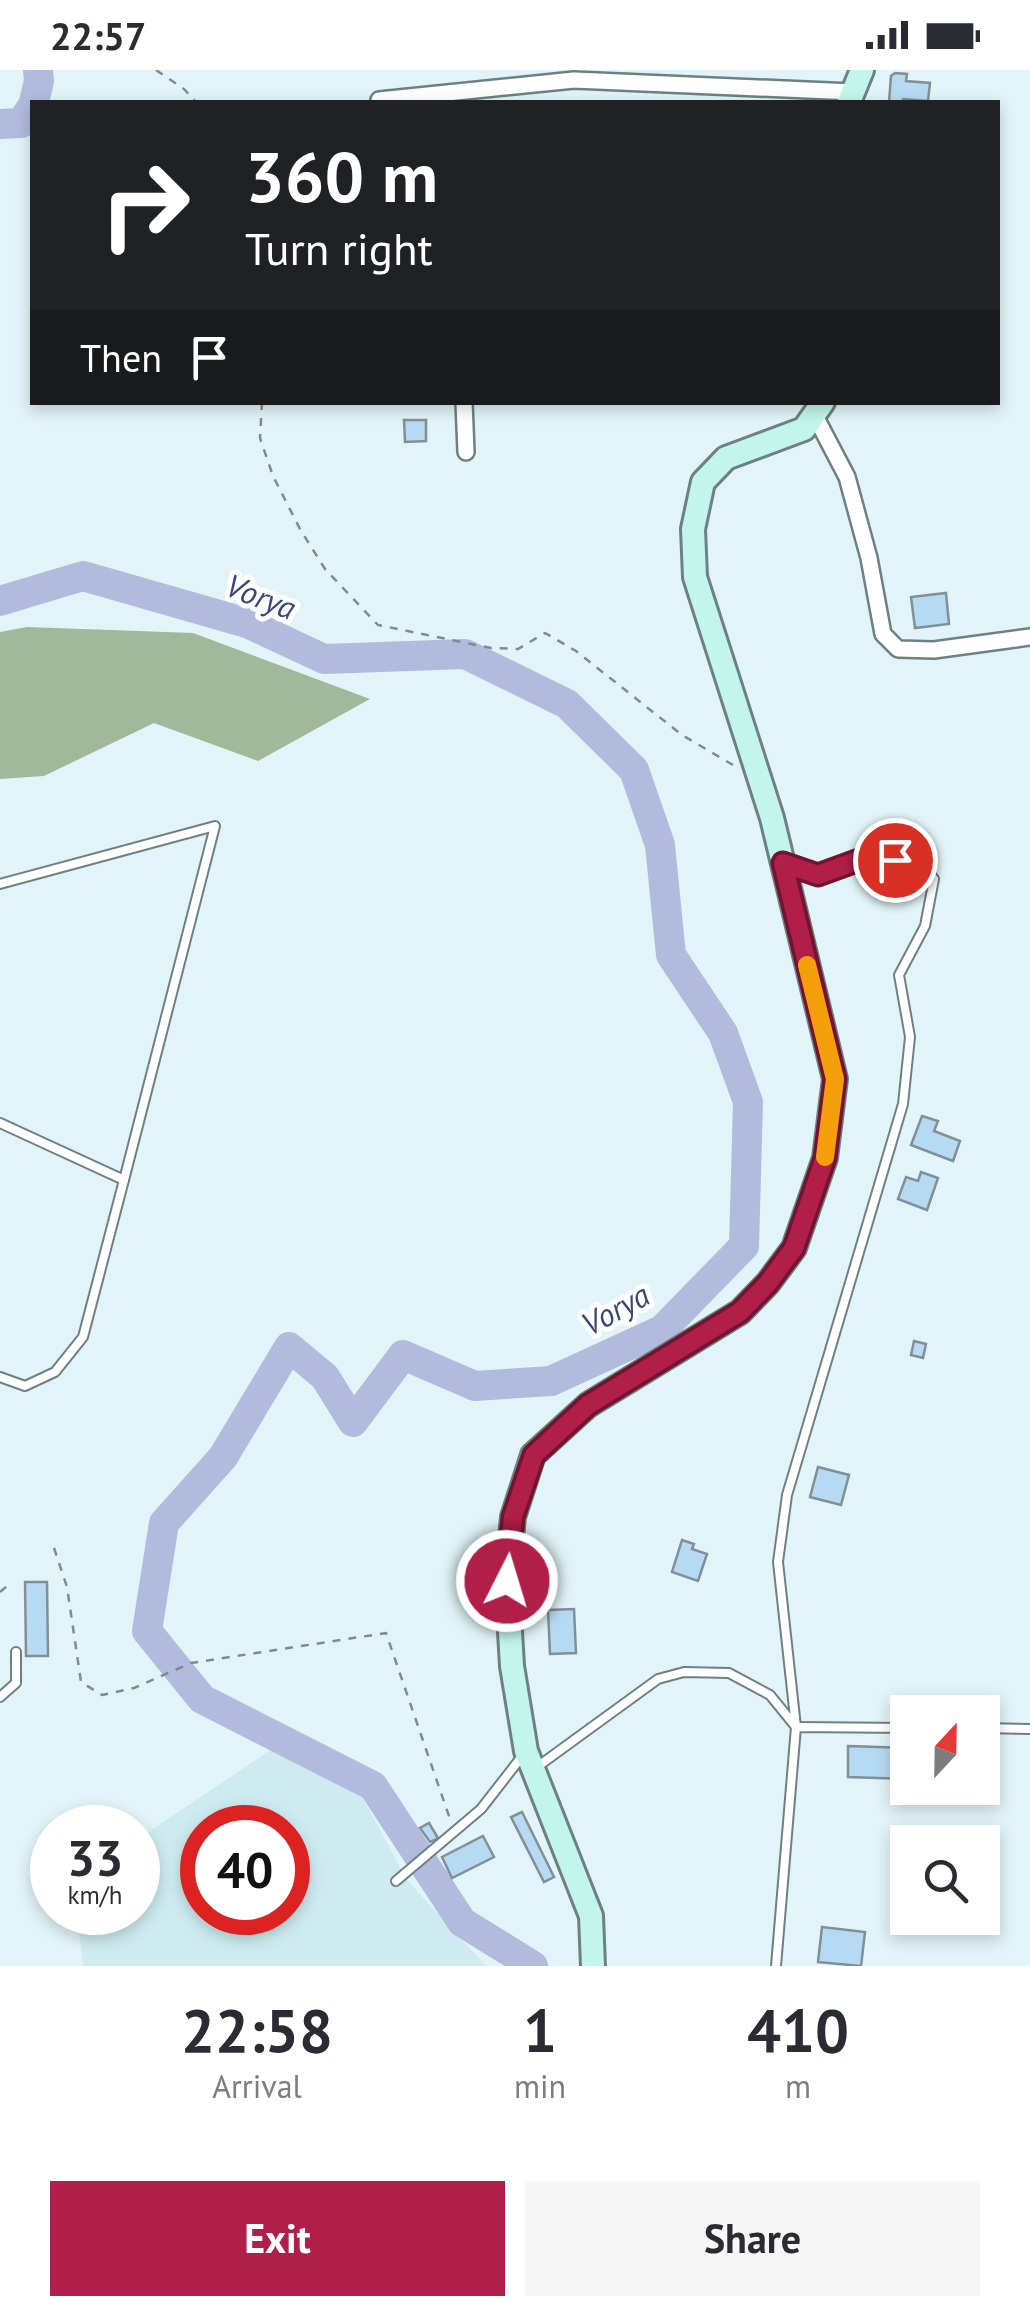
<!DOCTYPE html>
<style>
:root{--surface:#fff;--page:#f7f7f7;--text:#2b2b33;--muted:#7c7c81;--accent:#b01e49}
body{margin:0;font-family:"PT Sans",sans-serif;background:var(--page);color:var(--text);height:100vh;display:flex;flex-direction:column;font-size:38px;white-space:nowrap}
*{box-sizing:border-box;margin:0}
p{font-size:32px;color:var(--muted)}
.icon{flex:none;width:55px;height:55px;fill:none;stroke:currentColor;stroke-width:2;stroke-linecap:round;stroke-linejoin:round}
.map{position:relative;height:1896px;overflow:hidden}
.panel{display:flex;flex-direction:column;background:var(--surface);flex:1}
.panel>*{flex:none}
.top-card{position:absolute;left:30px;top:30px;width:970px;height:305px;border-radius:0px;box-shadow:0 5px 15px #0003;background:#202124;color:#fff;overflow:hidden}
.needle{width:65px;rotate:22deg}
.controls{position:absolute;left:890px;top:1625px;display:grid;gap:20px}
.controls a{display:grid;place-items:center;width:110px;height:110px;border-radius:0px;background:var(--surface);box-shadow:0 5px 15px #0003;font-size:50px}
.speed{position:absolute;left:30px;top:1735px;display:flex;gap:20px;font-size:50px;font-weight:700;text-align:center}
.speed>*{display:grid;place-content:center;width:130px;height:130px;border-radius:50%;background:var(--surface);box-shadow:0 5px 15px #0003;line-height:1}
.speed small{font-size:25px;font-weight:400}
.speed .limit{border:15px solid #d22;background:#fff;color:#111}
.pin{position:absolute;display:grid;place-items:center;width:85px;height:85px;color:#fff;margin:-42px;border:5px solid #fff;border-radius:50%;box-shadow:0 2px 10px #0007}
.me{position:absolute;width:110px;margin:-55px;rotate:5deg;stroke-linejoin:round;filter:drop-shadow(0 0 8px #0008)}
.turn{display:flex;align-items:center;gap:35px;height:210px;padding:0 50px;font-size:45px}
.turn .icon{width:130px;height:130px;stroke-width:2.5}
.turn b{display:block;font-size:70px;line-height:85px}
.then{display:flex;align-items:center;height:95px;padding:0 50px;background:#0003;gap:20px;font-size:38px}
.eta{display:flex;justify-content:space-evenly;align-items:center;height:170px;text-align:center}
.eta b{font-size:60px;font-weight:700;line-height:70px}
.primary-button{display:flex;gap:20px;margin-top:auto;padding:20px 50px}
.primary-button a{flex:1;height:115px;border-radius:0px;background:var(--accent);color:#fff;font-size:40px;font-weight:700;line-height:115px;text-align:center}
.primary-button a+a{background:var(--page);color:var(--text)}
.status{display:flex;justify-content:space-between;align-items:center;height:70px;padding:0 50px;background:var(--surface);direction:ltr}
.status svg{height:28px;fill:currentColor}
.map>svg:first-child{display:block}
.built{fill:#ceecf0;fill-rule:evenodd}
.forest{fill:#a0b99b}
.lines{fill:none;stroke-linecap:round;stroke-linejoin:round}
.river{stroke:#b1bbdd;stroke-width:30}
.building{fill:#b7daf3;stroke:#828f99;stroke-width:2.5}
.lane-casing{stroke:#6e8083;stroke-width:12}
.street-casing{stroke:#6e8083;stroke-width:20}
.secondary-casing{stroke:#6e8083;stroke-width:28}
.path{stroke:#7f8c8e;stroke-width:2.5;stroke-dasharray:8 8;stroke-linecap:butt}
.lane{stroke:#fff;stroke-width:8}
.street{stroke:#fff;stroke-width:15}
.secondary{stroke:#c3f6eb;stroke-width:22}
.route-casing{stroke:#72142f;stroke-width:25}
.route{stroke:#b01e49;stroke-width:18}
.slow{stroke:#f59e0b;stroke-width:18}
.labels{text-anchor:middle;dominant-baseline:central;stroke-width:10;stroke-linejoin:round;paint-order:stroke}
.water-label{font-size:32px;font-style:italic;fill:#3c4776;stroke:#fefefe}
</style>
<div class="status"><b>22:57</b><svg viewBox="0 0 49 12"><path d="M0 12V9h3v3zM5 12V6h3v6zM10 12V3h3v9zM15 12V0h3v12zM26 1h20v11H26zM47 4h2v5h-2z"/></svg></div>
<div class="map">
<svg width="1030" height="1896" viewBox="0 0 1030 1896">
<rect width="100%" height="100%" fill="#e1f5f8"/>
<path class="built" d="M272,1679L361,1725L407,1810L486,1896H83L77,1843L138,1842V1769ZM202,1758H288V1842H202Z"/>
<path class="forest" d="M27,557L193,563L370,629L258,691L154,653L44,706L0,709V562Z"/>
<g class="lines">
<g class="river">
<path d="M34,32L39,11L38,0"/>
<path d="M0,54L21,53L32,37"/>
<path d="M0,531L83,506L247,553L324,589L465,584L567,634L634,700L660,775L671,885L723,963L748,1032L744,1176L662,1260L551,1311L475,1316L403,1285L353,1352L325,1307L289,1277L223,1387L164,1453L147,1561L202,1629L373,1716L462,1852L533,1896"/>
</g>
</g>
<g class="building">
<path d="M895,3L907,4L906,11L930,13L928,31L903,29L902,32H889L891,6Z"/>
<path d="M404,350H426V371L405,372Z"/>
<path d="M946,523L949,554L915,558L911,527Z"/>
<path d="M922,1046L938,1051L934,1061L960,1071L953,1091L911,1075Z"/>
<path d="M921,1102L938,1108L927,1140L898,1129L906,1107L918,1111Z"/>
<path d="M914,1271L926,1274L923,1288L911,1285Z"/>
<path d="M818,1397L849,1405L841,1435L810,1427Z"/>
<path d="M682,1470L694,1474L692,1479L707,1484L698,1511L672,1502Z"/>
<path d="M25,1512H47L48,1586H26Z"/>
<path d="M574,1539L576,1583L550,1584L548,1540Z"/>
<path d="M848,1676L908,1678V1709L848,1707Z"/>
<path d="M522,1742L554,1807L544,1812L511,1747Z"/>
<path d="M429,1753L438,1768L430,1772L420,1758Z"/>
<path d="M483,1766L494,1787L452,1808L442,1787Z"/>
<path d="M822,1857L865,1862L861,1896L818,1892Z"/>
</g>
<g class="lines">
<g class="lane-casing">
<g id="lane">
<path d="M0,814L215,756L124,1110"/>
<path d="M0,1053L124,1110L83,1267L55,1302L25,1316L0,1307"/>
<path d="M0,1627L16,1613V1582"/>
<path d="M982,1658L1030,1659"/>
<path d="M537,1697L658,1609L684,1602L729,1603L770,1625L796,1657L778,1492L787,1425L903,1034L910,967L899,905L925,856L934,809L920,793L870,786L818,805L789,795"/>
<path d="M396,1811L481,1739L523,1685"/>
<path d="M776,1896L796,1657L908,1658"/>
</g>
</g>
<g class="street-casing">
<g id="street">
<path d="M379,30L574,10L853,22"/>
<path d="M464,332L466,382"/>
<path d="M814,344L847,407L869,488L883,564L898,579L934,580L1030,567"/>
</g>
</g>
<g class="secondary-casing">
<g id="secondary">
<path d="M849,32L862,0"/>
<path d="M593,1896L591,1846L526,1681L512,1596L507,1511L513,1447L533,1385L588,1335L740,1242L768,1213L794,1178L825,1088L835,1009L772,748L695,507L693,459L703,412L726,388L804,359L823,332"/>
</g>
</g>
<g class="path">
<path d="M156,0L184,19L196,32"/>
<path d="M262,332L260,368L273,406L300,459L325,499L378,555L491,578L518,579L545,563L576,581L682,665L733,695"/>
<path d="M54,1478L67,1517L81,1612L102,1625L134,1618L191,1593L386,1563L450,1749"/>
<path d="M0,1522L12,1512"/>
</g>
<use href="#lane" class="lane"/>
<use href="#street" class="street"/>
<use href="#secondary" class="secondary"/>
</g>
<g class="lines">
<g class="route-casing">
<path id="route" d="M507,1511L513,1447L534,1385L588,1335L740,1242L768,1213L794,1178L825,1088L835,1009L783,793L818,805L870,786L895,790"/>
</g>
<use href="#route" class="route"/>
<path class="slow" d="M807,895L835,1009L825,1087"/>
</g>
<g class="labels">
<g class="water-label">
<text transform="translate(261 526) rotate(21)">Vorya</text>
<text transform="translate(615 1239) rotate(-29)">Vorya</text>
</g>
</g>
</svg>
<div class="controls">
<a><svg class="needle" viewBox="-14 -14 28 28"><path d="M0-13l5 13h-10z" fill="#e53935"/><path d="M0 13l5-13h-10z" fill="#7c7c81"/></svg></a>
<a><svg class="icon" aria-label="search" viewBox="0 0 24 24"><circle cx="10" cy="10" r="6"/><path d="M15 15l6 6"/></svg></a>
</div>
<div class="speed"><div>33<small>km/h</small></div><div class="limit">40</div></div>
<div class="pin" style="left:895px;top:790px;background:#d93025"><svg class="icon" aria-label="arrive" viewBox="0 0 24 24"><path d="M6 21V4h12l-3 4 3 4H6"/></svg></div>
<svg class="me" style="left:507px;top:1511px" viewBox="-20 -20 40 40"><circle r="17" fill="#b01e49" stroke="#fff" stroke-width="3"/><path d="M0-11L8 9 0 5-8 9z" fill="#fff"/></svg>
<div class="top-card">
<div class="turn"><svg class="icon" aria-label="right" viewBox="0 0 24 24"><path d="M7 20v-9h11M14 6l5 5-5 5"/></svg><div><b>360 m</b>Turn right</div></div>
<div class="then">Then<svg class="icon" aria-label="arrive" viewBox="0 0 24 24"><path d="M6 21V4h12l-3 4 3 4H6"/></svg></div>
</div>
</div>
<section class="panel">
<div class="eta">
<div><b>22:58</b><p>Arrival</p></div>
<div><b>1</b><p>min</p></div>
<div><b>410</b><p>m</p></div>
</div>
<div class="primary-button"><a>Exit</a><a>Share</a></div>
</section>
